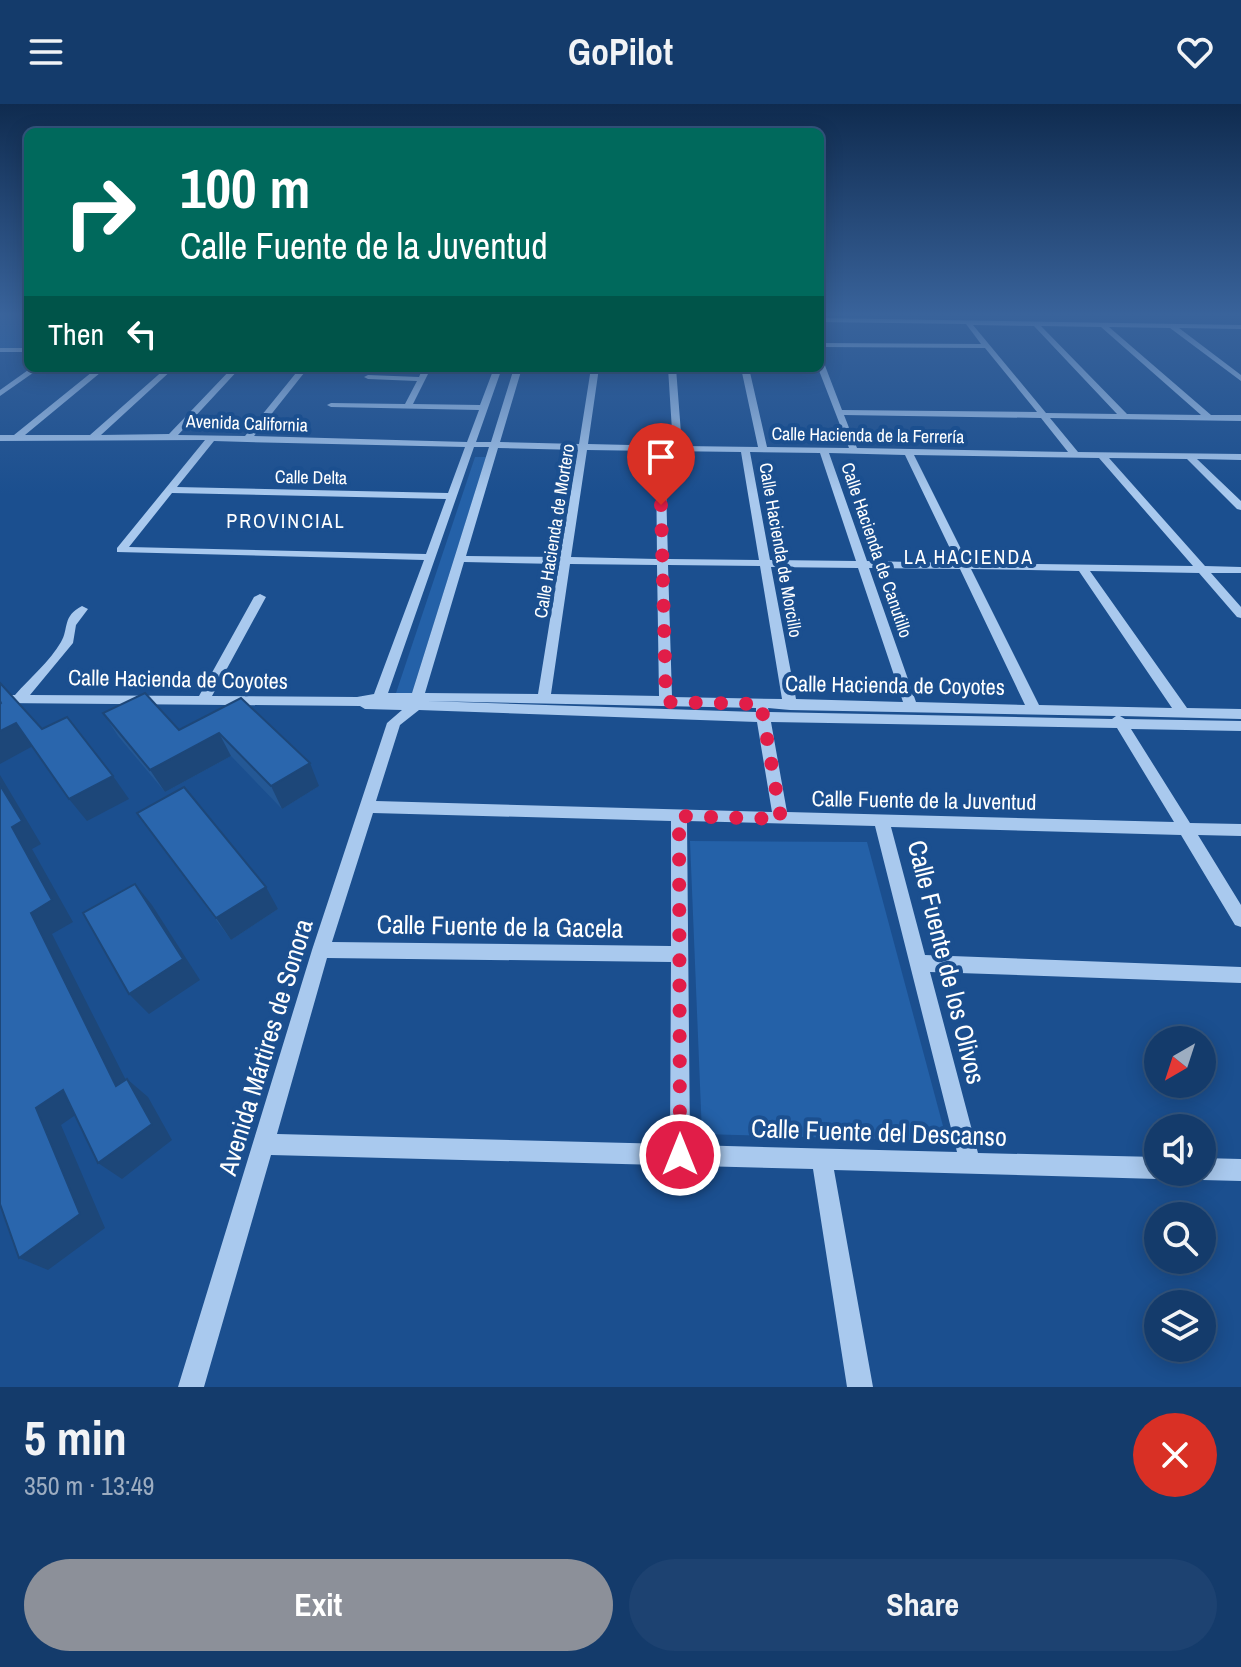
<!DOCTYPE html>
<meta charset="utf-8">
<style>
:root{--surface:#143b6b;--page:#1d4271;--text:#f1f3f6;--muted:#9dadc1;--line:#33557e;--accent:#8c9099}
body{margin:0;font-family:"Archivo Narrow",sans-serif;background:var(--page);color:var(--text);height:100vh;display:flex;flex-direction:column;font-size:30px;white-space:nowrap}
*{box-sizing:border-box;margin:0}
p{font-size:26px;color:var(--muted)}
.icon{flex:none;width:44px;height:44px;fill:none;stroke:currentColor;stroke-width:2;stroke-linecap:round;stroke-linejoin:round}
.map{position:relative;height:1283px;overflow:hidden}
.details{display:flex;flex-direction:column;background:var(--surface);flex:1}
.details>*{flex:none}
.guide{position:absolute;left:24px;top:24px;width:800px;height:244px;border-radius:12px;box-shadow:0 4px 20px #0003,0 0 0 2px var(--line);background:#00695c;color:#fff;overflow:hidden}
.needle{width:52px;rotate:219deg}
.tools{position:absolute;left:1144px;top:922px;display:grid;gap:16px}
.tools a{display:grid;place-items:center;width:72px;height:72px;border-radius:50%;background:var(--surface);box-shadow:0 4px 20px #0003,0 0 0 2px var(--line);font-size:40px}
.pin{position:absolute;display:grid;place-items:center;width:68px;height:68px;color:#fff;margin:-82px -34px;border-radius:50% 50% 50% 0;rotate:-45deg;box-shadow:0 0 8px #0007}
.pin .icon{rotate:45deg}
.me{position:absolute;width:88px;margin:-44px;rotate:0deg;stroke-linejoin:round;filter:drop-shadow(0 0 6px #0008)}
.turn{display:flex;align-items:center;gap:28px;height:168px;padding:0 24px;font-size:36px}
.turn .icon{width:104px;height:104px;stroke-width:2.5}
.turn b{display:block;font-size:56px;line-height:68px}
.then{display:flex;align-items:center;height:76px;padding:0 24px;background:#0003;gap:16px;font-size:30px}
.round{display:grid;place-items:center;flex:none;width:84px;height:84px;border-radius:42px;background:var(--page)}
.head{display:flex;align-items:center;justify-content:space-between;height:136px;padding:0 24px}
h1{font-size:48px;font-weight:800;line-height:60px}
.button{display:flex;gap:16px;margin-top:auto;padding:16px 24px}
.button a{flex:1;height:92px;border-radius:48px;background:var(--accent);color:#fff;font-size:32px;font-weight:800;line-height:92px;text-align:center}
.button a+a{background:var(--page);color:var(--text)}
header{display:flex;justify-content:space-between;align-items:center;height:104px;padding:0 24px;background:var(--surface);font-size:36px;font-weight:800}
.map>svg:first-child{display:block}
.green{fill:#2461a8}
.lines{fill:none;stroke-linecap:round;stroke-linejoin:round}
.minor{fill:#a9c9ee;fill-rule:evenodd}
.wall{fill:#245895}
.shaded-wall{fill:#1d4779}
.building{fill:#2a66ad;stroke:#1d4779;stroke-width:2}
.route{stroke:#e11d48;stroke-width:14;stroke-dasharray:0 25.2}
.labels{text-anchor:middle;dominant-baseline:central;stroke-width:8;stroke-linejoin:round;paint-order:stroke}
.far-street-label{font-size:18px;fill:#fff;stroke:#1b4f8f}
.far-neighbourhood-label{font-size:20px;letter-spacing:2px;fill:#fff;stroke:#1b4f8f}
.street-label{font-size:22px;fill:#fff;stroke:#1b4f8f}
.near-street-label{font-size:26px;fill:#fff;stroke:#1b4f8f}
</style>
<header><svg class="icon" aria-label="menu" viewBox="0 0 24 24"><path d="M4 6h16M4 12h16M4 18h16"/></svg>GoPilot<svg class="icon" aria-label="heart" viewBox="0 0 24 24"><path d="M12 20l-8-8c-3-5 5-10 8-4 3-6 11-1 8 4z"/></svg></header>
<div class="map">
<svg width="1241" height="1283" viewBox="0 0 1241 1283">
<rect width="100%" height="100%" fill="#1b4f8f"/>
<g class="green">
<rect x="0" y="212" width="28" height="32"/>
<path d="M475,353H486L412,589H396Z"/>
<path d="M690,737L867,738L947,1037L702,1030Z"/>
</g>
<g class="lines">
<g class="minor">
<path d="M820,214L1241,221V225L1179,224L1241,271V277L1170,224L1109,223L1211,311H1241V317L1050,314L1078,348L1241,350V356L1197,355L1241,397V406L1237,405L1187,355L1109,354L1205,462L1241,463V469H1211L1241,503V514L1237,513L1199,469L1090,467L1187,604L1241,605V615L1120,612L1125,615L1241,617V627L1131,625L1190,719L1241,720V732L1198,731L1241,801V823L1235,821L1181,731L891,723L925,851L1241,863V879L930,868L978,1049L1158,1053V1068H1167L1166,1072L1158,1075L834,1066L873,1283H847L813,1065L271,1051L204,1283H178L312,846L387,619L402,606L365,605L360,602L0,599V591H15C30,574 50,557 61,538C69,525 62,512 82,502L88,505L76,521L73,539L30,591L199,592L254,493L260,490L266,493L212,592L357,593L374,590L424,456L117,448V444L205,336L0,337V331H14L97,264H106L25,331H90L166,264H174L101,331L169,330L232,264H240L178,331L245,332L300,264H308L254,332L467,338L479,306L331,303L327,301L331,299L405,300L417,277L368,275L364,273L368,271L419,273L423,264H431L413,300L480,301L494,264H502L476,338H491L514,264H522L500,338L579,340L591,264H599L588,340L673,342L668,264H676L682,342L758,343L741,264H749L767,343L849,344L818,264H820V257L824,259L842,306L1037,308L985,244L820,243V239L981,240L966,220L820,218ZM973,221L1034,222L1117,310L1046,309ZM1041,222L1101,223L1201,311L1127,310ZM844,311L1041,314L1068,348L857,344ZM214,337L247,338L465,343L448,389L177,383ZM474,343H489L412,589H388ZM498,344L578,346L560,453L466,452ZM587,346L656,347L657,455L571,453ZM665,347L741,348L759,456L668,455ZM750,348L820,349L856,457L770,456ZM829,349L905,351L957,459L867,457ZM914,351L1099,354L1193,462L968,459ZM172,389L446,395L426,450L129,443ZM464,458L559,460L538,590L425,589ZM570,460L657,461L659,592L551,590ZM668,461L760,462L782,595L672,593ZM771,463L858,464L903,598L796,595ZM869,464L960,465L1025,601L916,598ZM971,465L1079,467L1172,604L1039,601ZM427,597L756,604V608ZM768,604L790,606L1116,612L1112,615L769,608ZM419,606L757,618L772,708L376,697L400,621ZM771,618L1117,624L1174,718L787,708ZM373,709L671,717V842L332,838ZM687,717L875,722L957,1048L690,1041ZM327,854L671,858L670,1040L277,1030Z"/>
<rect x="0" y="244" width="28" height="4"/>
<path d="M31,264H40L0,292V286Z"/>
<path d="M1202,1054L1241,1055V1077L1202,1076L1194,1073L1193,1068H1202Z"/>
</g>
</g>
<g class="wall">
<path d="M241,594L319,682L282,705L231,652L165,688L118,632L103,609L179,626Z"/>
<path d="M137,709L278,805L231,836Z"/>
</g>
<g class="shaded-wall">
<path d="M16,619L33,642L0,660V627Z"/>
<path d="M219,629L231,652L165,688L150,666Z"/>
<path d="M310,659L319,682L282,705L271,682Z"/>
<path d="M0,671L41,740L32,745L73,818L52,830L138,1000L116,982L31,809L12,723L0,681Z"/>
<path d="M113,672L129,695L87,717L69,695Z"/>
<path d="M135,780L152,801L200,876L149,910L129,890Z"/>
<path d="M266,783L278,805L231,836L216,814Z"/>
<path d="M127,975L148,993L172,1036L122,1075L98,1059Z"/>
<path d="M63,986L87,1003L61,1021L105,1124L48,1166L19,1154L36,1004Z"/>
</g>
<g class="building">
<path d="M0,579L42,625L67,613L113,672L69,695L16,619L0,627V600L1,599L0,597Z"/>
<path d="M145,589L179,626L241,594L310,659L271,682L219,629L150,666L103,609Z"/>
<path d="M0,681L22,717L12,723L52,796L31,809L116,982L127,975L152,1020L98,1059L63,986L36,1004L80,1110L19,1154L0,1100Z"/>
<path d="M184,683L266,783L216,814L137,709Z"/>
<path d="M135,780L183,855L129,890L83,809Z"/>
</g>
<linearGradient id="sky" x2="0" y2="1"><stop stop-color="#0f2b4f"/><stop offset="0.54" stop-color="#39639b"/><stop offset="1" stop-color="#39639b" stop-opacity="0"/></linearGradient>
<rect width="1241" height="390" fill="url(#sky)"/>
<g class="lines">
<path class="route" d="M661,401L666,598L761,600L781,715L679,712L680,1051"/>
</g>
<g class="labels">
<g class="far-street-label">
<text transform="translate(247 319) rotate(2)">Avenida California</text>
<text transform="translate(868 331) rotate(1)">Calle Hacienda de la Ferrería</text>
<text transform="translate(311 373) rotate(1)">Calle Delta</text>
<text transform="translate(554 427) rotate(-81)">Calle Hacienda de Mortero</text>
<text transform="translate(781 446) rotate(80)">Calle Hacienda de Morcillo</text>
<text transform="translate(877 446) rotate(71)">Calle Hacienda de Canutillo</text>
</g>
<g class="far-neighbourhood-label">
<text x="286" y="416">PROVINCIAL</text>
<text x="969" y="452">LA HACIENDA</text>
</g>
<g class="street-label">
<text transform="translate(178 575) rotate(1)">Calle Hacienda de Coyotes</text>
<text transform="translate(895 581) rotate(1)">Calle Hacienda de Coyotes</text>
<text transform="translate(924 696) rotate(1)">Calle Fuente de la Juventud</text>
</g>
<g class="near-street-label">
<text transform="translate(500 822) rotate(1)">Calle Fuente de la Gacela</text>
<text transform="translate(947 858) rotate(76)">Calle Fuente de los Olivos</text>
<text transform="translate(265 943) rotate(-73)">Avenida Mártires de Sonora</text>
<text transform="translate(879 1028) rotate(2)">Calle Fuente del Descanso</text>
</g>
</g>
</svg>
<div class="tools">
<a><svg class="needle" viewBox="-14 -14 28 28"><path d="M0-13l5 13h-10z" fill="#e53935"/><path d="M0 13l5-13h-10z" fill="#9dadc1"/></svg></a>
<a><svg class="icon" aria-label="sound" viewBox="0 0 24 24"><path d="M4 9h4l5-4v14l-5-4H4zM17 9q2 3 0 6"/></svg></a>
<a><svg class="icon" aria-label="search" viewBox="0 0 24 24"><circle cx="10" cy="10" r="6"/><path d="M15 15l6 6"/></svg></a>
<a><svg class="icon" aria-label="layers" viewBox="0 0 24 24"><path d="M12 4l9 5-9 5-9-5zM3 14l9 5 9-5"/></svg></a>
</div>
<div class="pin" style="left:661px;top:401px;background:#d93025"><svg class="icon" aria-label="arrive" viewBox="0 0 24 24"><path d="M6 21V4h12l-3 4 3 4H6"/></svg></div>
<svg class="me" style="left:680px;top:1051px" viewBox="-20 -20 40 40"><circle r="17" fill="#e11d48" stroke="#fff" stroke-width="3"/><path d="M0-11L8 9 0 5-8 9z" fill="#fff"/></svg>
<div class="guide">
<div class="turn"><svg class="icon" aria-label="right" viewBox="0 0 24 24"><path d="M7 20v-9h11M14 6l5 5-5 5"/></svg><div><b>100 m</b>Calle Fuente de la Juventud</div></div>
<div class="then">Then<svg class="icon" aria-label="left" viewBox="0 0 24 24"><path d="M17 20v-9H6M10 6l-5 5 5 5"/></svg></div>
</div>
</div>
<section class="details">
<div class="head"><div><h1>5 min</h1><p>350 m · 13:49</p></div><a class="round" style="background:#d93025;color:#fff"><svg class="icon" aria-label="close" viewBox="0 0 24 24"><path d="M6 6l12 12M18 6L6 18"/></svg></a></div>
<div class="button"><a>Exit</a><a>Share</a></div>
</section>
